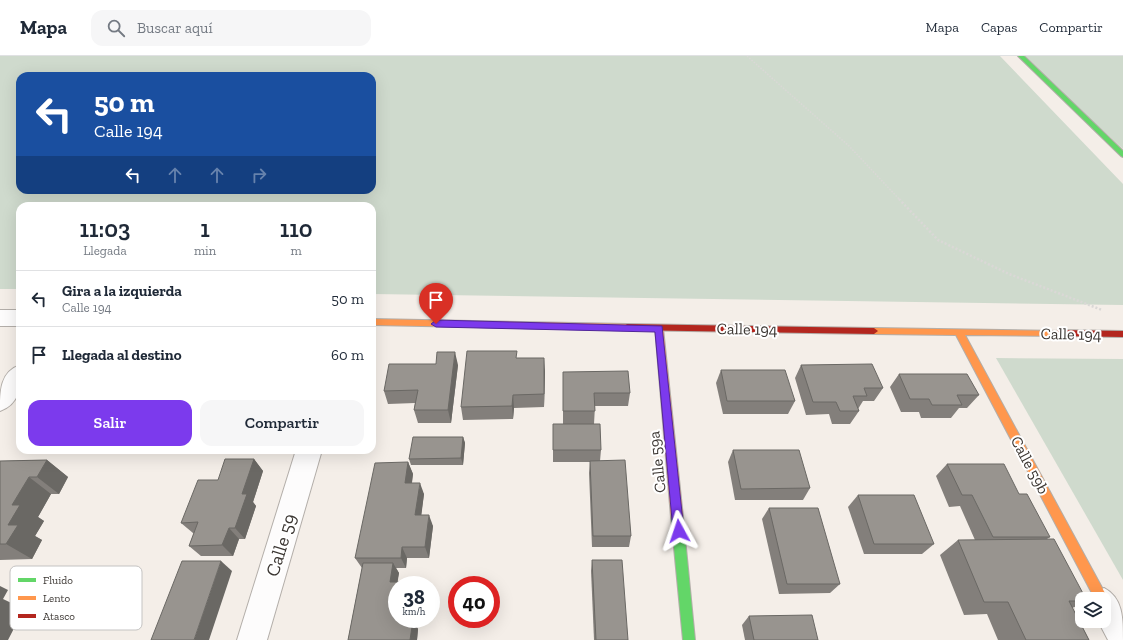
<!DOCTYPE html>
<html lang="es">
<meta charset="utf-8">
<style>
:root{--surface:#fff;--page:#f6f6f7;--text:#1f2937;--muted:#747a83;--line:#e0e1e3;--accent:#7c3aed}
body{margin:0;font-family:"Zilla Slab",serif;background:var(--page);color:var(--text);height:100vh;display:flex;flex-direction:column;font-size:15px;white-space:nowrap}
*{box-sizing:border-box;margin:0}
p{font-size:13px;color:var(--muted)}
.icon{flex:none;width:22px;height:22px;fill:none;stroke:currentColor;stroke-width:2;stroke-linecap:round;stroke-linejoin:round}
.map{position:relative;flex:1;overflow:hidden}
.panel{position:absolute;left:16px;top:146px;width:360px;height:252px;display:flex;flex-direction:column;background:var(--surface);border-radius:12px;box-shadow:0 4px 16px #0002}
.panel>*{flex:none}
.top-card{position:absolute;left:16px;top:16px;width:360px;height:122px;border-radius:12px;box-shadow:0 4px 16px #0002;background:#1a4fa0;color:#fff;overflow:hidden}
.controls{position:absolute;left:1075px;top:536px;display:grid;gap:8px}
.controls a{display:grid;place-items:center;width:36px;height:36px;border-radius:8px;background:var(--surface);box-shadow:0 4px 16px #0002;font-size:20px}
.speed{position:absolute;left:388px;top:520px;display:flex;gap:8px;font-size:20px;font-weight:700;text-align:center}
.speed>*{display:grid;place-content:center;width:52px;height:52px;border-radius:50%;background:var(--surface);box-shadow:0 4px 16px #0002;line-height:1}
.speed small{font-size:10px;font-weight:400}
.speed .limit{border:6px solid #d22;background:#fff;color:#111}
.pin{position:absolute;display:grid;place-items:center;width:34px;height:34px;color:#fff;margin:-41px -17px;border-radius:50% 50% 50% 0;rotate:-45deg;box-shadow:0 0 4px #0007}
.pin .icon{rotate:45deg}
.me{position:absolute;width:44px;margin:-22px;rotate:355deg;stroke-linejoin:round;filter:drop-shadow(0 0 3px #0008)}
.turn{display:flex;align-items:center;gap:14px;height:84px;padding:0 12px;font-size:18px}
.turn .icon{width:52px;height:52px;stroke-width:2.5}
.turn b{display:block;font-size:28px;line-height:34px}
.lanes{display:flex;align-items:center;height:38px;padding:0 12px;background:#0003;justify-content:center;gap:20px;direction:ltr}
.lanes .off{opacity:.35}
.eta{display:flex;justify-content:space-evenly;align-items:center;height:68px;text-align:center}
.eta b{font-size:24px;font-weight:600;line-height:28px}
.primary-button{display:flex;gap:8px;margin-top:auto;padding:8px 12px}
.primary-button a{flex:1;height:46px;border-radius:12px;background:var(--accent);color:#fff;font-size:16px;font-weight:600;line-height:46px;text-align:center}
.primary-button a+a{background:var(--page);color:var(--text)}
ul{padding:0;list-style:none}
li{display:flex;align-items:center;gap:12px;height:56px;padding:0 12px;border-top:1px solid var(--line)}
li div{flex:1}
li b{display:block;font-size:15px}
li em{font-style:normal}
header{display:flex;align-items:center;gap:24px;box-sizing:border-box;height:56px;padding:0 20px;background:var(--surface);border-bottom:1px solid var(--line)}
header strong{font-size:19px}
nav{display:flex;gap:22px;margin-inline-start:auto;font-size:14px}
.search{width:280px;height:36px;background:var(--page);display:flex;align-items:center;gap:10px;box-sizing:border-box;padding:0 14px;border-radius:12px;color:var(--muted);font-size:15px}
.map>svg:first-child{display:block}
.green{fill:#cfdacd;fill-rule:evenodd}
.lines{fill:none;stroke-linecap:round;stroke-linejoin:round}
.street-casing{stroke:#b3aea9;stroke-width:2}
.fast-casing{stroke:#b3aea9;stroke-width:2}
.slow-casing{stroke:#b3aea9;stroke-width:2}
.jam-casing{stroke:#b3aea9;stroke-width:2}
.path-far1{stroke:#dad8d6;stroke-width:1.5;stroke-dasharray:1.5 1.5;stroke-linecap:butt}
.path{stroke:#dad8d6;stroke-width:2.5;stroke-dasharray:2 2;stroke-linecap:butt}
.street{fill:#fdfcfc;fill-rule:evenodd}
.fast{fill:#63d668;fill-rule:evenodd}
.slow{fill:#ff974d;fill-rule:evenodd}
.jam{fill:#b3261e;fill-rule:evenodd}
.wall{fill:#837f7b}
.shaded-wall{fill:#6a6864}
.building{fill:#98948f;stroke:#6a6864}
.route{fill:#7c3aed;stroke:#51269a}
.labels{text-anchor:middle;dominant-baseline:central;stroke-width:4;stroke-linejoin:round;paint-order:stroke}
.street-label{font-size:16px;fill:#3b3632;stroke:#fff}
.near-street-label{font-size:19px;fill:#3b3632;stroke:#fff}
.key{fill:#fff;stroke:#c4c3c2;stroke-width:1}
.key-label{font-size:11px;fill:#3b3632}
</style>
<header>
<strong>Mapa</strong>
<div class="search"><svg class="icon" aria-label="search" viewBox="0 0 24 24"><circle cx="10" cy="10" r="6"/><path d="M15 15l6 6"/></svg>Buscar aquí</div>
<nav><a>Mapa</a><a>Capas</a><a>Compartir</a></nav>
</header>
<div class="map">
<svg width="1123" height="584" viewBox="0 0 1123 584">
<rect width="100%" height="100%" fill="#f4eee8"/>
<g class="green">
<path d="M0,0H1000L1123,128V249L372,238V150H20V233H0ZM20,20H372V134H20Z"/>
<path d="M1022,0H1123V93Z"/>
<path d="M996,302L1123,303V524Z"/>
</g>
<g class="lines">
<g class="street-casing">
<g id="street">
<rect x="0" y="254" width="20" height="16"/>
<path d="M20,309C20,328 22,347 0,355C0,335 0,316 20,309Z"/>
<path d="M296,394H322L267,584H237Z"/>
<path d="M1104,532C1123,542 1123,562 1123,584H1108L1098,565H1104V543H1091L1094,537Z"/>
</g>
</g>
<g class="fast-casing">
<g id="fast">
<path d="M1018,0H1024L1123,95V101L1121,100Z"/>
<path d="M677,456L681,457L683,461L695,584H683L671,461L673,457Z"/>
</g>
</g>
<g class="slow-casing">
<g id="slow">
<path d="M372,263L627,268L631,271L627,274L372,269Z"/>
<path d="M659,269L663,272L683,461L681,465L677,466L673,465L671,461L655,272Z"/>
<path d="M874,272L1061,275L1062,277L1061,279L1058,280L965,279L1106,539L1108,543L1106,547L1104,548V543H1095L956,279L874,278L870,275Z"/>
</g>
</g>
<g class="jam-casing">
<g id="jam">
<path d="M627,268L874,272L878,275L874,278L627,274L623,271Z"/>
<path d="M1058,274L1123,275V281L1058,280L1054,277Z"/>
</g>
</g>
<path class="path-far1" d="M747,0L849,90L900,144"/>
<path class="path" d="M899,143L938,184L1009,218L1102,254"/>
<use href="#street" class="street"/>
<use href="#fast" class="fast"/>
<use href="#slow" class="slow"/>
<use href="#jam" class="jam"/>
</g>
<g class="wall">
<path d="M436,308L458,309L451,367H418L414,354L415,347L388,348L384,335Z"/>
<path d="M801,309L883,332L874,345H863L858,353L859,355L850,368H832L829,358L806,359L795,322Z"/>
<path d="M721,314L795,345L788,358H723L716,327Z"/>
<path d="M545,315L544,351L514,352L513,363L463,364L461,351Z"/>
<path d="M563,316L630,337L628,350H595L594,368H563Z"/>
<path d="M899,318L979,339L967,352H959L951,362H921L919,356H901L890,331Z"/>
<path d="M463,381L465,387L463,409H411L409,403Z"/>
<path d="M553,394H601L600,405L631,480L629,491H592L589,417L590,406H553Z"/>
<path d="M733,394L810,432L803,444H735L728,406Z"/>
<path d="M254,403L263,415L253,446L256,450L245,483H239L233,500H201L189,490L194,477H193L181,467L218,424Z"/>
<path d="M47,404L68,421L59,438H51L38,461L44,465L35,480L42,484L32,503L0,504V405Z"/>
<path d="M408,406L413,418L412,427L424,438L421,459L433,470L429,502H407L406,512H396L399,517L397,526V563H411L410,564H413L418,573L417,584H348L362,512L355,502Z"/>
<path d="M947,408L1019,438L1050,481L1047,483L1082,543V548L1072,552L1089,584H998L987,558L964,559L940,499L958,484H975L960,450L949,451L936,420Z"/>
<path d="M858,439L934,488L922,498H864L848,451Z"/>
<path d="M769,452L840,528L830,537L779,538L762,463Z"/>
<path d="M592,504L628,584H594L591,515Z"/>
<path d="M749,560L818,584H745L742,569Z"/>
</g>
<g class="shaded-wall">
<path d="M455,296L458,309L451,367L448,354Z"/>
<path d="M544,302L545,315L544,351Z"/>
<path d="M513,339L514,352L513,363L512,350Z"/>
<path d="M463,381L465,387L463,409L461,402Z"/>
<path d="M254,403L263,415L253,446L256,450L245,483L235,472L242,438Z"/>
<path d="M47,404L68,421L59,438L37,421Z"/>
<path d="M408,406L413,418L410,438L405,427Z"/>
<path d="M29,421L51,438L38,461L44,465L35,480L42,484L32,503L6,488L8,469L12,449Z"/>
<path d="M420,427L424,438L420,470L415,459Z"/>
<path d="M429,459L433,470L429,502L425,491Z"/>
<path d="M229,472L239,483L233,500L222,489Z"/>
<path d="M402,491L407,502L406,512L401,502Z"/>
<path d="M221,505L232,515L209,584H194Z"/>
<path d="M393,507L399,517L396,536L390,526Z"/>
<path d="M0,530L8,534L3,543L24,553L8,584H0Z"/>
<path d="M404,563H411L409,573L404,564Z"/>
<path d="M413,564L418,573L417,584H410Z"/>
</g>
<g class="building">
<path d="M467,295H517L516,302H544V338L513,339L512,350L461,351Z"/>
<path d="M437,296H455L448,354H414L418,334L384,335L389,308H436Z"/>
<path d="M872,308L883,332H864L867,340H853L859,355H840L836,346H813L801,309Z"/>
<path d="M721,314H785L795,345H727Z"/>
<path d="M628,315L630,337H594L595,355H563V316Z"/>
<path d="M899,318H967L979,339H957L962,349H932L929,343H910Z"/>
<path d="M553,368H600L601,394H553Z"/>
<path d="M413,381H463L461,402L409,403Z"/>
<path d="M733,394H799L810,432L741,433Z"/>
<path d="M225,403H254L242,438H247L235,472H229L222,489L189,490L198,466L181,467L198,424H218Z"/>
<path d="M47,404L37,421H29L12,449H20L8,469H18L6,488H0V405Z"/>
<path d="M625,404L631,480H593L590,405Z"/>
<path d="M408,406L405,427H420L415,459H429L425,491H402L401,502H355L375,407Z"/>
<path d="M947,408H1004L1019,438H1027L1050,481H993L972,439H962Z"/>
<path d="M858,439H914L934,488H874Z"/>
<path d="M769,452H818L840,528H787Z"/>
<path d="M1054,483L1086,543H1082V545H1069L1089,584H1026L1008,546H984L958,484Z"/>
<path d="M592,504H622L628,584H596Z"/>
<path d="M182,505H221L194,584H151Z"/>
<path d="M363,507H393L390,526H409V529H397V563H404V564H413L410,584H348Z"/>
<path d="M812,559L818,584H754L749,560Z"/>
</g>
<path class="route" d="M436,264L662,270L684,475L683,479L679,480L675,479L673,475L655,276L436,271L431,268Z"/>
<g class="labels">
<g class="street-label">
<text transform="translate(747 273) rotate(1)">Calle 194</text>
<text transform="translate(1071 278) rotate(1)">Calle 194</text>
<text transform="translate(657 406) rotate(-96)">Calle 59a</text>
<text transform="translate(1030 409) rotate(62)">Calle 59b</text>
</g>
<g class="near-street-label">
<text transform="translate(281 489) rotate(-73)">Calle 59</text>
</g>
</g>
<rect x="10" y="510" width="132" height="64" rx="6" class="key"/>
<rect x="18" y="522" width="18" height="4" fill="#63d668"/>
<rect x="18" y="540" width="18" height="4" fill="#ff974d"/>
<rect x="18" y="558" width="18" height="4" fill="#b3261e"/>
<g class="key-label">
<text x="43" y="528">Fluido</text>
<text x="43" y="546">Lento</text>
<text x="43" y="564">Atasco</text>
</g>
</svg>
<div class="controls">
<a><svg class="icon" aria-label="layers" viewBox="0 0 24 24"><path d="M12 4l9 5-9 5-9-5zM3 14l9 5 9-5"/></svg></a>
</div>
<div class="speed"><div>38<small>km/h</small></div><div class="limit">40</div></div>
<div class="pin" style="left:436px;top:268px;background:#d93025"><svg class="icon" aria-label="arrive" viewBox="0 0 24 24"><path d="M6 21V4h12l-3 4 3 4H6"/></svg></div>
<svg class="me" style="left:679px;top:475px" viewBox="-20 -20 40 40"><path d="M0-17L14 15 0 8-14 15z" fill="#7c3aed" stroke="#fff" stroke-width="4"/></svg>
<div class="top-card">
<div class="turn"><svg class="icon" aria-label="left" viewBox="0 0 24 24"><path d="M17 20v-9H6M10 6l-5 5 5 5"/></svg><div><b>50 m</b>Calle 194</div></div>
<div class="lanes"><svg class="icon" aria-label="left" viewBox="0 0 24 24"><path d="M17 20v-9H6M10 6l-5 5 5 5"/></svg><svg class="icon off" aria-label="ahead" viewBox="0 0 24 24"><path d="M12 20V5M6 11l6-6 6 6"/></svg><svg class="icon off" aria-label="ahead" viewBox="0 0 24 24"><path d="M12 20V5M6 11l6-6 6 6"/></svg><svg class="icon off" aria-label="right" viewBox="0 0 24 24"><path d="M7 20v-9h11M14 6l5 5-5 5"/></svg></div>
</div>
<section class="panel">
<div class="eta">
<div><b>11:03</b><p>Llegada</p></div>
<div><b>1</b><p>min</p></div>
<div><b>110</b><p>m</p></div>
</div>
<ul>
<li><svg class="icon" aria-label="left" viewBox="0 0 24 24"><path d="M17 20v-9H6M10 6l-5 5 5 5"/></svg><div><b>Gira a la izquierda</b><p>Calle 194</p></div><em>50 m</em></li>
<li><svg class="icon" aria-label="arrive" viewBox="0 0 24 24"><path d="M6 21V4h12l-3 4 3 4H6"/></svg><div><b>Llegada al destino</b></div><em>60 m</em></li>
</ul>
<div class="primary-button"><a>Salir</a><a>Compartir</a></div>
</section>
</div>
